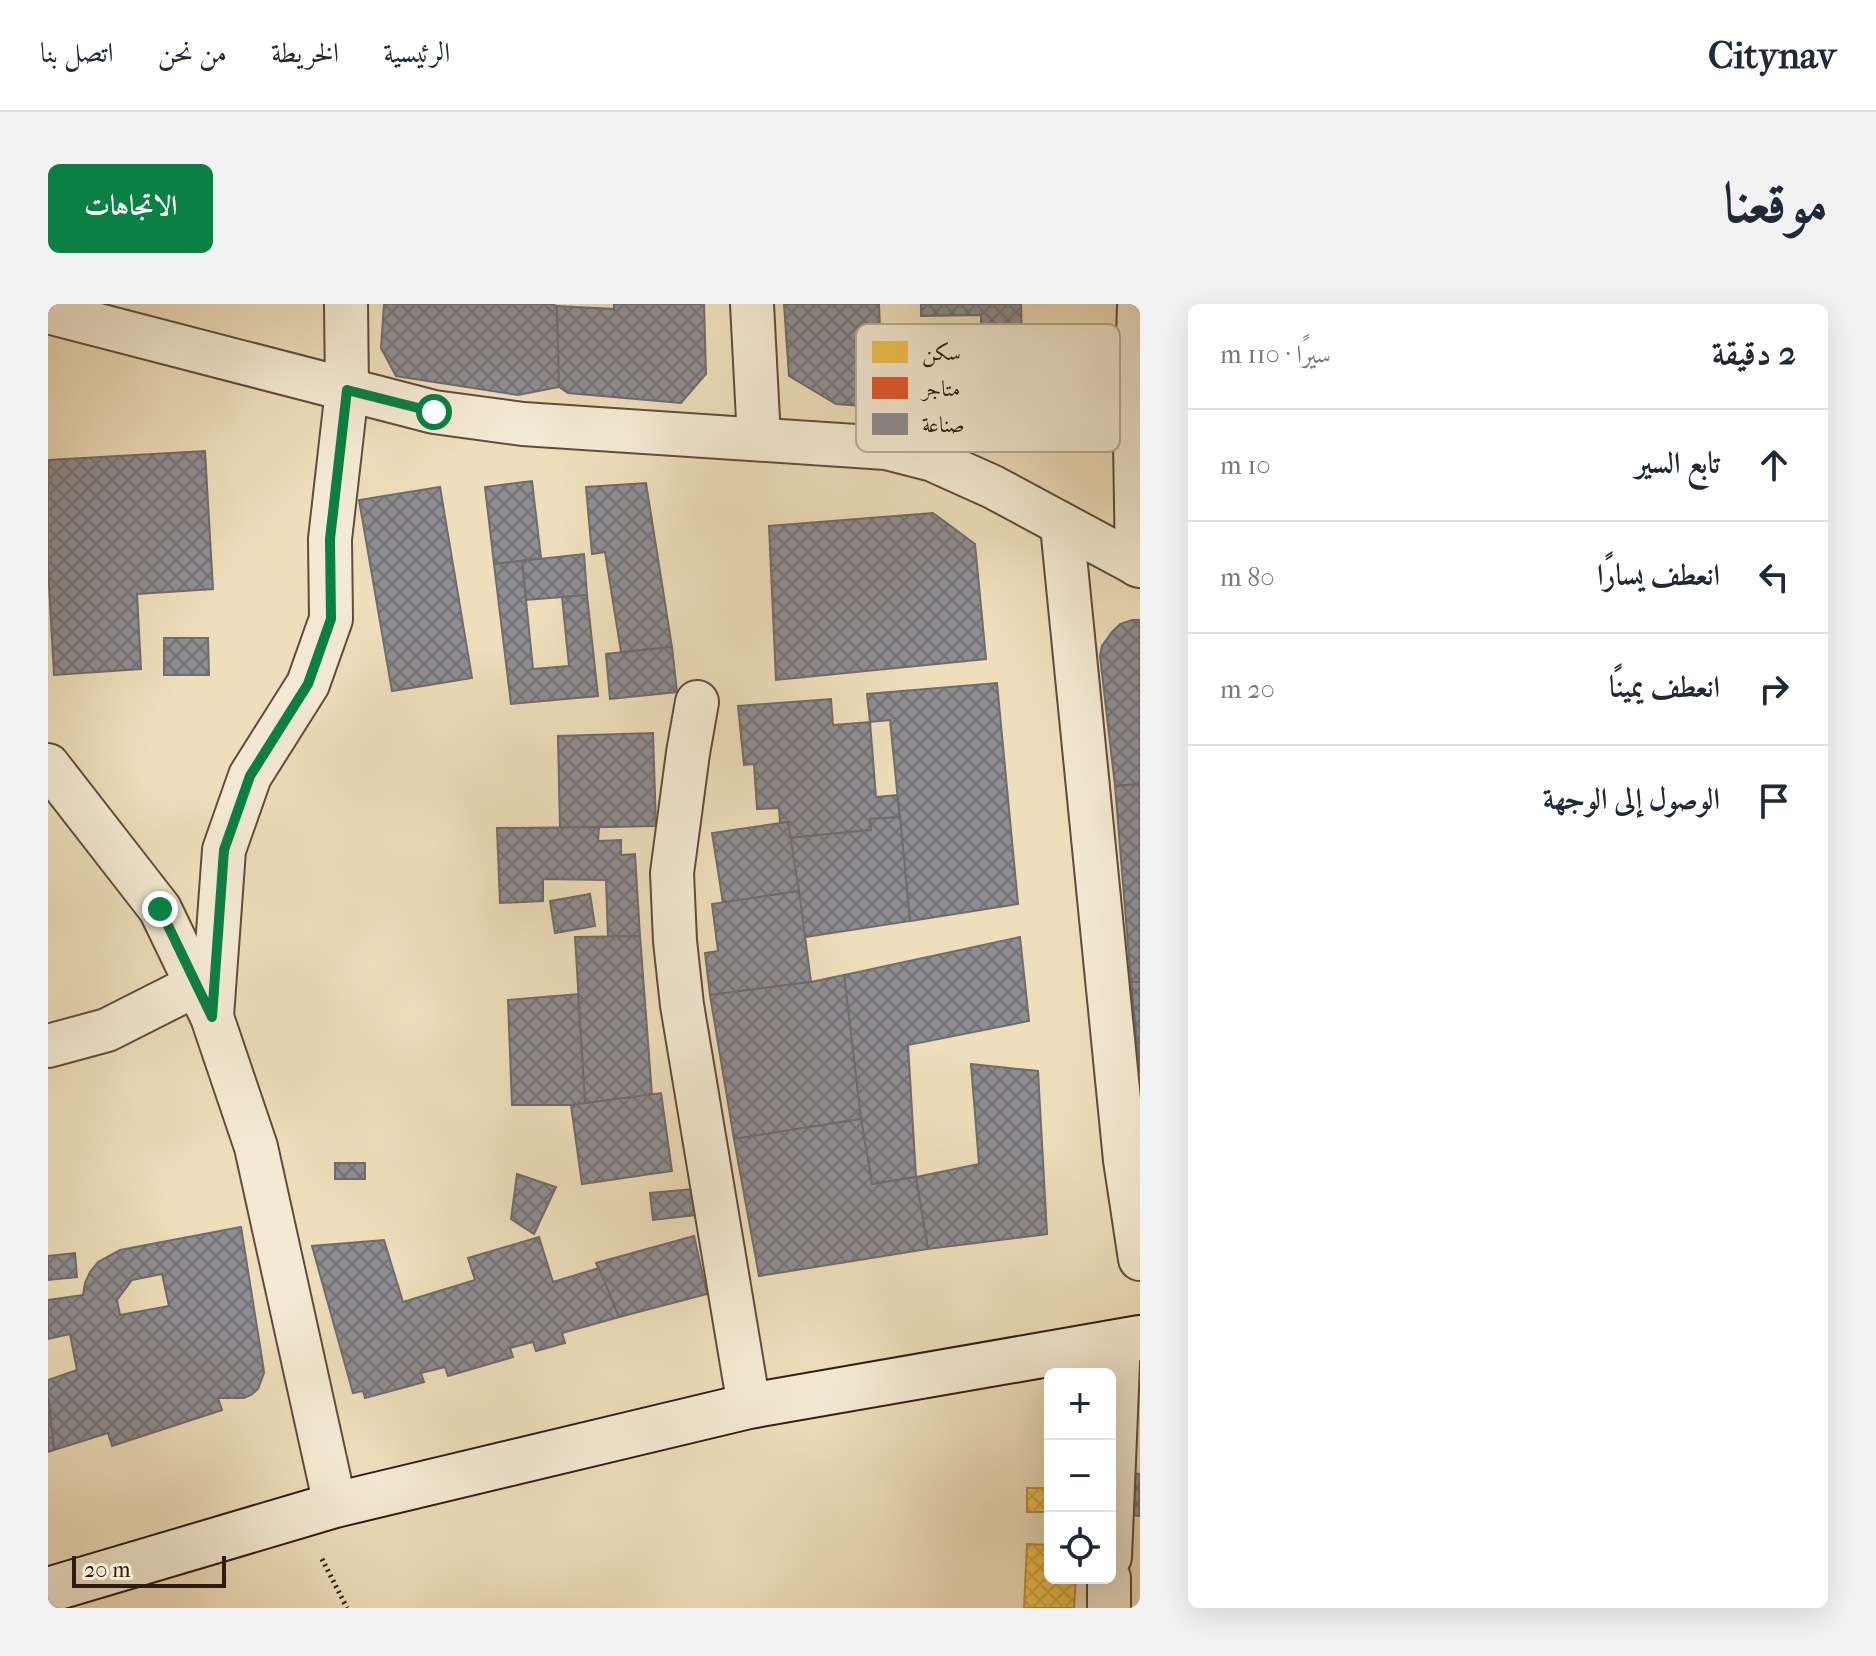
<!DOCTYPE html>
<html lang="ar">
<meta charset="utf-8">
<style>
:root{--surface:#fff;--page:#f2f2f3;--text:#1f2937;--muted:#747a83;--line:#e0e1e3;--accent:#0b8043}
body{margin:0;font-family:"IM FELL French Canon",Amiri,serif;background:var(--page);color:var(--text);direction:rtl}
.controls{position:absolute;right:24px;bottom:24px;display:grid;overflow:hidden;border-radius:12px;box-shadow:0 8px 32px #0002}
.controls button{width:72px;height:72px;display:grid;place-items:center;padding:0;border:0;border-bottom:2px solid var(--line);background:var(--surface);color:var(--text);font:40px sans-serif}
.scale{position:absolute;left:24px;bottom:20px;width:154px;box-sizing:border-box;padding-left:8px;border:4px solid #301b13;border-top:0;font-size:22px;line-height:28px;white-space:nowrap;color:#301b13;-webkit-text-stroke:6px #f4ead3;paint-order:stroke}
.stop{position:absolute;width:24px;height:24px;margin:-18px;border:6px solid #0b8043;border-radius:50%;background:#fff}
.stop.end{background:#0b8043;border-color:#fff;box-shadow:0 2px 8px #0008}
.list{margin:0;padding:0;list-style:none}
h2{display:flex;justify-content:space-between;align-items:center;height:104px;margin:0;padding:0 32px;font-size:34px}
h2 small{font-size:26px;font-weight:400;color:var(--muted)}
.list li{display:grid;grid-template-columns:52px 1fr auto;gap:24px;align-items:center;box-sizing:border-box;height:112px;padding:0 32px;border-top:2px solid var(--line)}
.list b{display:block;font-size:30px;white-space:nowrap}
.list em{font-size:26px;font-style:normal;color:var(--muted)}
.icon{flex:none;width:44px;height:44px;fill:none;stroke:currentColor;stroke-width:2;stroke-linecap:round;stroke-linejoin:round}
.map{position:relative;flex:none;width:1092px;height:1304px;overflow:hidden;direction:ltr;border-radius:12px}
header{display:flex;align-items:center;gap:48px;box-sizing:border-box;height:112px;padding:0 40px;background:var(--surface);border-bottom:2px solid var(--line)}
header strong{font-size:38px}
nav{display:flex;gap:44px;margin-inline-start:auto;font-size:28px}
.intro{display:flex;align-items:center;justify-content:space-between;box-sizing:border-box;height:192px;padding:0 48px}
h1{margin:0;font-size:56px}
.button{padding:20px 36px;border-radius:12px;background:var(--accent);color:#fff;font-size:28px;font-weight:700}
main{display:flex;gap:48px;padding:0 48px}
aside{flex:1;background:var(--surface);border-radius:12px;box-shadow:0 8px 32px #0002}
.map>svg:first-child{display:block}
.homes{fill:url(#homes-cross-hatch);stroke:#b88f3c;stroke-width:2}
.industry{fill:url(#industry-cross-hatch);stroke:#716b6c;stroke-width:2;fill-rule:evenodd}
.lines{fill:none;stroke-linecap:round;stroke-linejoin:round}
.street-casing{stroke:#604c3d;stroke-width:46}
.secondary-casing{stroke:#301b13;stroke-width:48}
.path{stroke:#301b13;stroke-width:5;stroke-dasharray:2 4;stroke-linecap:butt}
.street{stroke:#f4ead3;stroke-width:42}
.secondary{stroke:#f4ead3;stroke-width:44}
.route{stroke:#0b8043;stroke-width:10}
.key{fill:#f4ead3;stroke:#b9ac99;stroke-width:2}
.key-label{font-size:22px;fill:#301b13}
</style>
<header>
<strong>Citynav</strong>
<nav><a>الرئيسية</a><a>الخريطة</a><a>من نحن</a><a>اتصل بنا</a></nav>
</header>
<div class="intro"><h1>موقعنا</h1><a class="button">الاتجاهات</a></div>
<main>
<aside>
<h2>2 دقيقة<small>سيرًا · 110 m</small></h2>
<ul class="list">
<li><svg class="icon" aria-label="ahead" viewBox="0 0 24 24"><path d="M12 20V5M6 11l6-6 6 6"/></svg><div><b>تابع السير</b></div><em>10 m</em></li>
<li><svg class="icon" aria-label="left" viewBox="0 0 24 24"><path d="M17 20v-9H6M10 6l-5 5 5 5"/></svg><div><b>انعطف يسارًا</b></div><em>80 m</em></li>
<li><svg class="icon" aria-label="right" viewBox="0 0 24 24"><path d="M7 20v-9h11M14 6l5 5-5 5"/></svg><div><b>انعطف يمينًا</b></div><em>20 m</em></li>
<li><svg class="icon" aria-label="arrive" viewBox="0 0 24 24"><path d="M6 21V4h12l-3 4 3 4H6"/></svg><div><b>الوصول إلى الوجهة</b></div></li>
</ul>
</aside>
<div class="map">
<svg width="1092" height="1304" viewBox="0 0 1092 1304">
<defs>
<pattern id="homes-cross-hatch" width="8" height="8" patternUnits="userSpaceOnUse" patternTransform="scale(2)"><rect width="8" height="8" fill="#f2c14e"/><path d="M0 0l8 8M0 8l8-8" fill="none" stroke="#d0a543"/></pattern>
<pattern id="industry-cross-hatch" width="8" height="8" patternUnits="userSpaceOnUse" patternTransform="scale(2)"><rect width="8" height="8" fill="#8d8d92"/><path d="M0 0l8 8M0 8l8-8" fill="none" stroke="#747276"/></pattern>
</defs>
<rect width="100%" height="100%" fill="#eedebb"/>
<filter id="stains"><feTurbulence type="fractalNoise" baseFrequency=".0025" numOctaves="4"/><feColorMatrix values="0 0 0 0 .2 0 0 0 0 .09 0 0 0 0 .02 0 0 0 .5 -.17"/></filter>
<radialGradient id="worn" r=".72"><stop offset=".6" stop-color="#630" stop-opacity="0"/><stop offset="1" stop-color="#630" stop-opacity=".3"/></radialGradient>
<g class="homes">
<rect x="979" y="1184" width="23" height="24"/>
<path d="M979 1240 1002 1241V1274H1028L1026 1304H976Z"/>
</g>
<g class="industry">
<path d="M336 0H502L509 2 511 83 470 91 348 72 333 44Z"/>
<path d="M566 0H656L658 70 633 99 520 89 511 83 509 2 566 5Z"/>
<path d="M736 0H831L832 23 873 27 854 105 788 100 741 72Z"/>
<path d="M873 0H973L975 69 933 70V11L873 12Z"/>
<path d="M157 147 165 285 89 290 93 365 6 371 0 263V156Z"/>
<path d="M484 177 493 254 446 260 437 183Z"/>
<path d="M598 179 624 343 573 348 557 248 544 250 538 183Z"/>
<path d="M392 183 424 374 344 387 311 196Z"/>
<path d="M885 209 927 240 938 355 728 376 721 222Z"/>
<path d="M536 250 539 291 478 296 474 257Z"/>
<path d="M474 257 485 365 521 362 514 293 539 291 550 392 463 400 446 260Z"/>
<path d="M1084 316H1092V480L1067 482 1052 352 1054 342 1064 328 1072 320Z"/>
<path d="M116 334H160L161 371H116Z"/>
<path d="M624 343 629 388 562 395 558 350Z"/>
<path d="M949 379 970 600 862 617 842 416 822 418 819 390Z"/>
<path d="M783 395 785 421 822 418 828 493 849 491 852 513 822 515 823 526 741 534 740 518 732 519 731 504 709 505 706 460 696 461 690 402Z"/>
<path d="M605 429 608 522 512 524 510 432Z"/>
<path d="M1092 480V678H1083L1067 482Z"/>
<path d="M852 513 862 617 757 633 741 534 823 526 822 515Z"/>
<path d="M740 518 751 587 675 599 664 529Z"/>
<path d="M551 523 550 537 573 536V551L587 550 592 632 560 633 558 576 495 575V597L452 599 449 524Z"/>
<path d="M751 587 763 678 662 691 657 649 670 647 664 600Z"/>
<path d="M542 590 547 622 507 629 502 597Z"/>
<path d="M592 632 604 791 537 799 527 633Z"/>
<path d="M972 633 981 717 860 741 868 873 824 880 813 815 796 671Z"/>
<path d="M796 671 813 815 686 835 662 691 763 678Z"/>
<path d="M1083 678H1092V769Z"/>
<path d="M530 690 537 799 523 801H464L460 696Z"/>
<path d="M923 760 990 767 999 930 880 945 868 873 931 860Z"/>
<path d="M613 789 624 867 534 880 523 801Z"/>
<path d="M813 815 824 880 868 873 880 945 711 972 686 835Z"/>
<rect x="287" y="859" width="30" height="16"/>
<path d="M469 870 508 883 486 930 463 915Z"/>
<path d="M645 885 647 911 605 916 602 889Z"/>
<path d="M193 923 215 1061 216 1069 210 1085 203 1091 196 1094H170L174 1106 64 1142 60 1129 6 1146 0 1092V1076L29 1066 22 1030 0 1035V996L35 991 37 979 42 968 50 958 72 946ZM114 970 121 1002 72 1011 69 996 84 976Z"/>
<path d="M646 932 659 990 571 1013 548 959Z"/>
<path d="M491 933 505 978 551 964 571 1013 514 1029 517 1039 488 1047 485 1038 462 1044 465 1053 400 1072 397 1063 373 1069 376 1078 317 1094 315 1087 305 1089 264 942 336 936 355 998 427 976 420 954Z"/>
<path d="M27 949 29 973 0 976V952Z"/>
<path d="M0 1092 6 1146 0 1148Z"/>
<path d="M1083 1169 1092 1170V1212L1081 1211Z"/>
</g>
<g class="lines">
<g class="street-casing">
<g id="street">
<path d="M704 0 711 135"/>
<path d="M0 8 386 108 475 120 838 144 885 156 945 183 1092 262"/>
<path d="M1014 222 1077 856 1092 955"/>
<path d="M1089 261 1087 139 1091 0"/>
<path d="M649 398 640 449 624 569 627 637 634 701 701 1102"/>
<path d="M0 461 112 605 164 713 208 843 287 1201"/>
<path d="M164 712 176 546 202 472 260 380 283 315 282 235 299 86 298 0"/>
<path d="M0 742 59 726 148 681"/>
<path d="M1062 1253 1071 1037"/>
<path d="M1061 1274V1304"/>
</g>
</g>
<g class="secondary-casing">
<path id="secondary" d="M0 1286 287 1201 701 1102 1092 1034"/>
</g>
<path class="path" d="M274 1255 299 1304"/>
<use href="#street" class="street"/>
<use href="#secondary" class="secondary"/>
</g>
<g class="lines">
<path class="route" d="M112 605 164 713 176 546 202 472 260 380 283 315 282 235 299 86 386 108"/>
</g>
<rect x="808" y="20" width="264" height="128" rx="12" class="key"/>
<rect x="824" y="37" width="36" height="22" fill="#f2c14e"/>
<rect x="824" y="73" width="36" height="22" fill="#e4572e"/>
<rect x="824" y="109" width="36" height="22" fill="#8d8d92"/>
<g class="key-label">
<text x="874" y="56">سكن</text>
<text x="874" y="92">متاجر</text>
<text x="874" y="128">صناعة</text>
</g>
<rect width="100%" height="100%" filter="url(#stains)"/>
<rect width="100%" height="100%" fill="url(#worn)"/>
</svg>
<div class="controls">
<button>+</button>
<button>−</button>
<button><svg class="icon" aria-label="locate" viewBox="0 0 24 24"><circle cx="12" cy="12" r="6"/><path d="M12 2v4M12 18v4M2 12h4M18 12h4"/></svg></button>
</div>
<div class="scale">20 m</div>
<div class="stop" style="left:386px;top:108px"></div>
<div class="stop end" style="left:112px;top:605px"></div>
</div>
</main>
